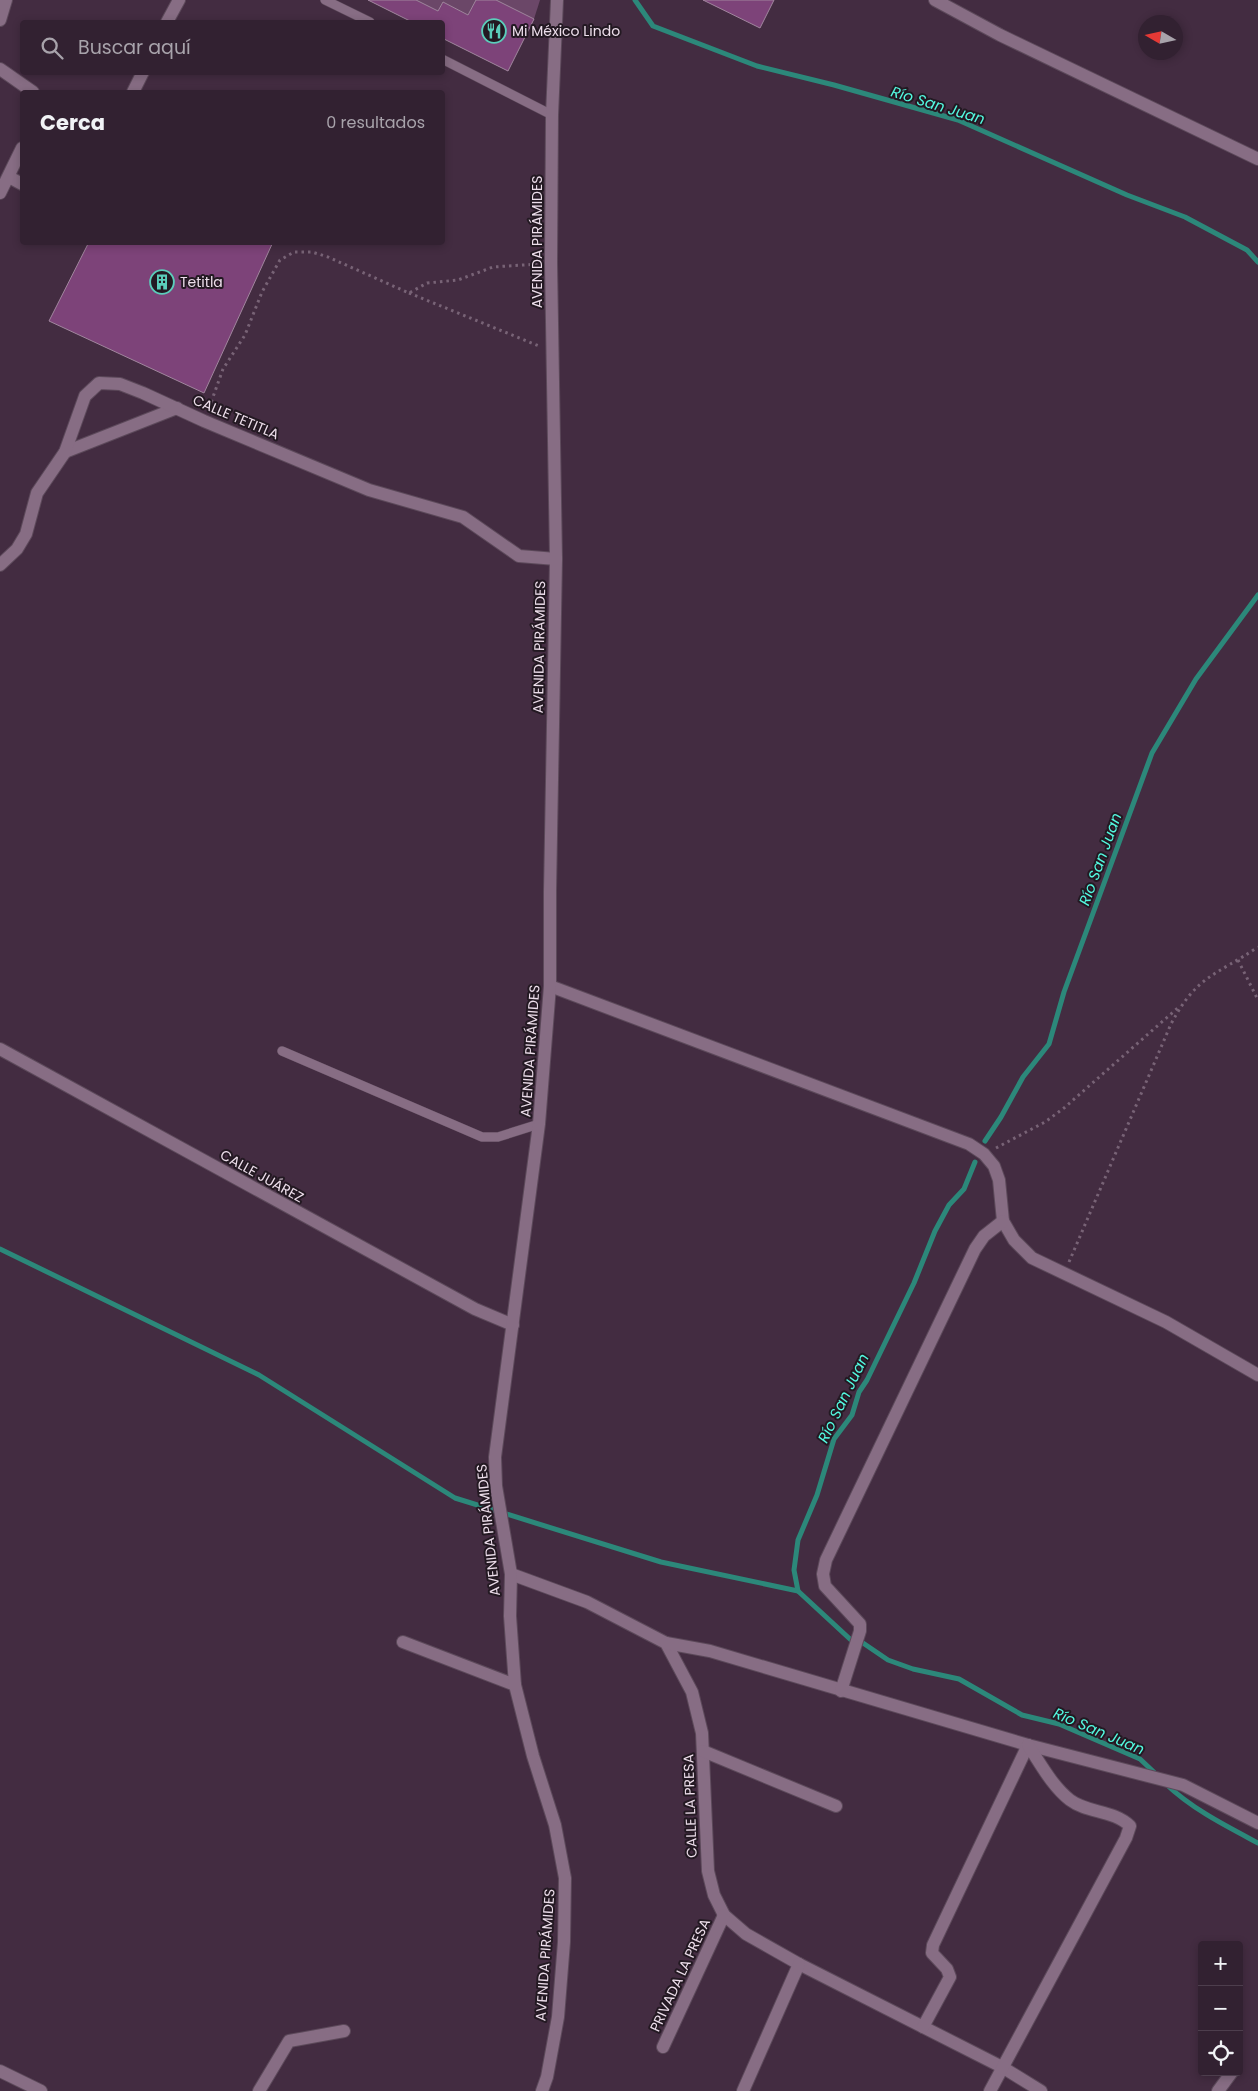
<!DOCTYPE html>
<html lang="es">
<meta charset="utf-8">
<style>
:root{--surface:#322131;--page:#3d2e3d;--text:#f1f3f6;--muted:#a8a3ab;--line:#4d3e4d}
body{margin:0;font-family:Poppins,sans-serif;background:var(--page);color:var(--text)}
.controls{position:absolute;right:15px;bottom:15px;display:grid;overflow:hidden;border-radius:5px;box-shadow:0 2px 8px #0003}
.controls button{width:45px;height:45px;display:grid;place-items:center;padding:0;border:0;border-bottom:1px solid var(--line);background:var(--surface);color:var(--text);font:25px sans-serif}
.compass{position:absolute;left:1138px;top:15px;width:45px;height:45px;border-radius:50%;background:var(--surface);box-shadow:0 2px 8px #0003;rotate:279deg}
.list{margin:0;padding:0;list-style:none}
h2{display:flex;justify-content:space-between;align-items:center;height:65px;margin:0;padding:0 20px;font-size:21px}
h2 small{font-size:16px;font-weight:400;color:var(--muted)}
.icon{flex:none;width:28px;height:28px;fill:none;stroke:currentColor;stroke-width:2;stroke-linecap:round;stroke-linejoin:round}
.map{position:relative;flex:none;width:1258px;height:2091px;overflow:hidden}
.search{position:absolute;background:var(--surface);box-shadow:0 2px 8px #0003;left:20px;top:20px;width:425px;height:55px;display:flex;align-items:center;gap:12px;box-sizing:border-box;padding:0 18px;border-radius:5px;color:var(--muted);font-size:19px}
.panel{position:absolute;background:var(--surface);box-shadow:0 2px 8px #0003;left:20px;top:90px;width:425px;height:155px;border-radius:5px}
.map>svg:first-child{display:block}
.green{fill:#6b4768}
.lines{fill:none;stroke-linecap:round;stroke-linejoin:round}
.stream{stroke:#2c887a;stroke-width:5}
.building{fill:#7d4379;stroke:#a1869e}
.service-casing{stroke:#5c495a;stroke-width:10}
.minor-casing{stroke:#5c495a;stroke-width:14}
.secondary-casing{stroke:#5c495a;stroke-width:14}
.path{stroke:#786376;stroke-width:3;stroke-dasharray:2.5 4;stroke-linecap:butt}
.service{stroke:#876d84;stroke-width:9}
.minor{stroke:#876d84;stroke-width:12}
.secondary{stroke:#876d84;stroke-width:12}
.labels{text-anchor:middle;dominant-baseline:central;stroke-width:4;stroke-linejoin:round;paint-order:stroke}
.poi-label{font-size:14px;fill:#eddeeb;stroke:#231922;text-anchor:start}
.street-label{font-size:14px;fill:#eddeeb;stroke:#231922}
.water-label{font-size:15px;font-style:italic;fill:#53f9e0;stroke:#231922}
</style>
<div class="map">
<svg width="1258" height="2091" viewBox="0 0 1258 2091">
<rect width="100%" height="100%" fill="#432c41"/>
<g class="green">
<path d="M416 0H476L468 15 443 2 438 11Z"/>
<path d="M496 0H540L534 19Z"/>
</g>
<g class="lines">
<g class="stream">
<path d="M635 0 653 26 757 66 834 85 958 120 1127 195 1185 217 1247 250 1258 262"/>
<path d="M985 1141 1001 1117 1023 1077 1049 1044 1064 992 1152 753 1196 679 1258 595"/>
<path d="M0 1249 259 1375 455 1498 661 1562 798 1591"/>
<path d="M851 1640 798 1591 794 1570 798 1540 817 1495 834 1439 852 1415 859 1392 867 1380 914 1283 935 1231 949 1205 964 1189 975 1162"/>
<path d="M863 1643 888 1660 913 1669 959 1679 1022 1715 1059 1724 1140 1759 1157 1775"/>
<path d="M1166 1784C1192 1809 1226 1826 1258 1843"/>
</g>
</g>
<g class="building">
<path d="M368 0H416L438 11 443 2 468 15 476 0H496L534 19 508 71 442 38V22H412Z"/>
<path d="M703 0H774L760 28Z"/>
<path d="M89 242H273L204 393 49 321Z"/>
</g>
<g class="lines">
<g class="service-casing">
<g id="service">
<path d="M325 0 370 22"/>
<path d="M442 59 552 115"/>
<path d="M282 1051 482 1137H498L539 1124"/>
</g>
</g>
<g class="minor-casing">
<g id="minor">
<path d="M0 20 6 0"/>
<path d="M167 22 179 0"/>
<path d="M0 69 33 92"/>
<path d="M133 92 143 72"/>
<path d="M9 177 22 184"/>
<path d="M0 193 22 148"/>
<path d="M65 452 177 408"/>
<path d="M0 565 17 549 26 534 37 493 65 452 85 396 99 383 120 384 143 393 204 421 369 490 463 517 519 556 556 559"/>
<path d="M550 986 969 1144 984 1154 994 1166 999 1180 1003 1221 1014 1240 1032 1258 1166 1322 1258 1375"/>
<path d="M0 1049 475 1309 513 1325"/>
<path d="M511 1574 587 1602 666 1643 692 1692 702 1733 708 1871 714 1895 724 1915 746 1934 799 1964 1002 2067 1041 2091"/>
<path d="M403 1642 515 1685"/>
<path d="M666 1643 710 1651 1028 1745 1183 1785 1258 1823"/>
<path d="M841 1691 860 1631V1624L825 1586 823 1574 826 1560 975 1249 984 1236 1003 1221"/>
<path d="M703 1751 836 1806"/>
<path d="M923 2027 950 1977 947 1969 932 1953 933 1945 1028 1745"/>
<path d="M663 2047 724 1915"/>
<path d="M0 2071 41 2091"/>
<path d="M259 2091 289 2041 344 2031"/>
<path d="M542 2091 547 2077 558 2017 564 1942 565 1878 555 1825 533 1756 515 1685 510 1616 511 1574 496 1486 495 1457 539 1124 550 986V891L556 559 551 263 552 115 557 0"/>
<path d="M743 2091 799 1964"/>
<path d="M990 2091 1126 1838 1130 1826C1114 1810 1087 1813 1070 1800 1052 1786 1040 1763 1028 1745"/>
<path d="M1218 2091 1232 2072"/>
</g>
</g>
<g class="secondary-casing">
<path id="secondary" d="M935 0 1000 35 1258 159"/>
</g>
<g class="path">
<path d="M409 293 539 346"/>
<path d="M209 408 223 369 245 335 262 292 280 260 294 252H312L328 257 409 293 427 283 458 280 493 267 538 264"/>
<path d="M1238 960 1258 1000"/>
<path d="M996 1148 1045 1122 1064 1108 1180 1006"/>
<path d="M1069 1262 1171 1024C1197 975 1215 976 1258 947"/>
</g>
<use href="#service" class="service"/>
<use href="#minor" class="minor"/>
<use href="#secondary" class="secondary"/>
</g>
<defs>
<g id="restaurant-ring" transform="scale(1.25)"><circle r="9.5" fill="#231922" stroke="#5bcebb" stroke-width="1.5"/><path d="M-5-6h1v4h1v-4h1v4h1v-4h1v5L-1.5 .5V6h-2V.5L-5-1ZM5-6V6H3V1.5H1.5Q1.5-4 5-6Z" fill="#5bcebb"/></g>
<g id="building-ring" transform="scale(1.25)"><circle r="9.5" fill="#231922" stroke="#5bcebb" stroke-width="1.5"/><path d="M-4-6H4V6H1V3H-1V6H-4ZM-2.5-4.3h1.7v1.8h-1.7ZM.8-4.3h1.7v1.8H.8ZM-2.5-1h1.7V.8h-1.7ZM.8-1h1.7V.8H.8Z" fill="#5bcebb"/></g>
</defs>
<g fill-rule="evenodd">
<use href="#restaurant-ring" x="494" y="31"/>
<use href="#building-ring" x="162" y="282"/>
</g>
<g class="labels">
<g class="poi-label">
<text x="512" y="31">Mi México Lindo</text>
<text x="180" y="282">Tetitla</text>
</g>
<g class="street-label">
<text transform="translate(537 242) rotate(-90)">AVENIDA PIRÁMIDES</text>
<text transform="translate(236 417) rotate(23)">CALLE TETITLA</text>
<text transform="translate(539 647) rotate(-89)">AVENIDA PIRÁMIDES</text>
<text transform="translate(530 1051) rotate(-86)">AVENIDA PIRÁMIDES</text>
<text transform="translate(262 1176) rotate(29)">CALLE JUÁREZ</text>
<text transform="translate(488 1530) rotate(-96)">AVENIDA PIRÁMIDES</text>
<text transform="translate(690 1806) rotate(-92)">CALLE LA PRESA</text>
<text transform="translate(545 1955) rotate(-86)">AVENIDA PIRÁMIDES</text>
<text transform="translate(680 1975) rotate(-65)">PRIVADA LA PRESA</text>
</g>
<g class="water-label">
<text transform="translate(938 105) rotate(17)">Río San Juan</text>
<text transform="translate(1100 859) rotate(-70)">Río San Juan</text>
<text transform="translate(843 1398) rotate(-64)">Río San Juan</text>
<text transform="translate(1099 1731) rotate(23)">Río San Juan</text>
</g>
</g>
</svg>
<div class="controls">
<button>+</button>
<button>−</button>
<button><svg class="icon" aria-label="locate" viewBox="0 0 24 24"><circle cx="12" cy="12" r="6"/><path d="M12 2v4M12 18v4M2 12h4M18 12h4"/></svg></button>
</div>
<svg class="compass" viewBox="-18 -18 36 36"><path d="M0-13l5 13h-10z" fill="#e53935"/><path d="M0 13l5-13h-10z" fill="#a8a3ab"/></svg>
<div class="search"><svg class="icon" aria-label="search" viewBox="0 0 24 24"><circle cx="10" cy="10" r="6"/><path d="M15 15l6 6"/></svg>Buscar aquí</div>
<section class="panel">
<h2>Cerca<small>0 resultados</small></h2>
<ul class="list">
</ul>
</section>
</div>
